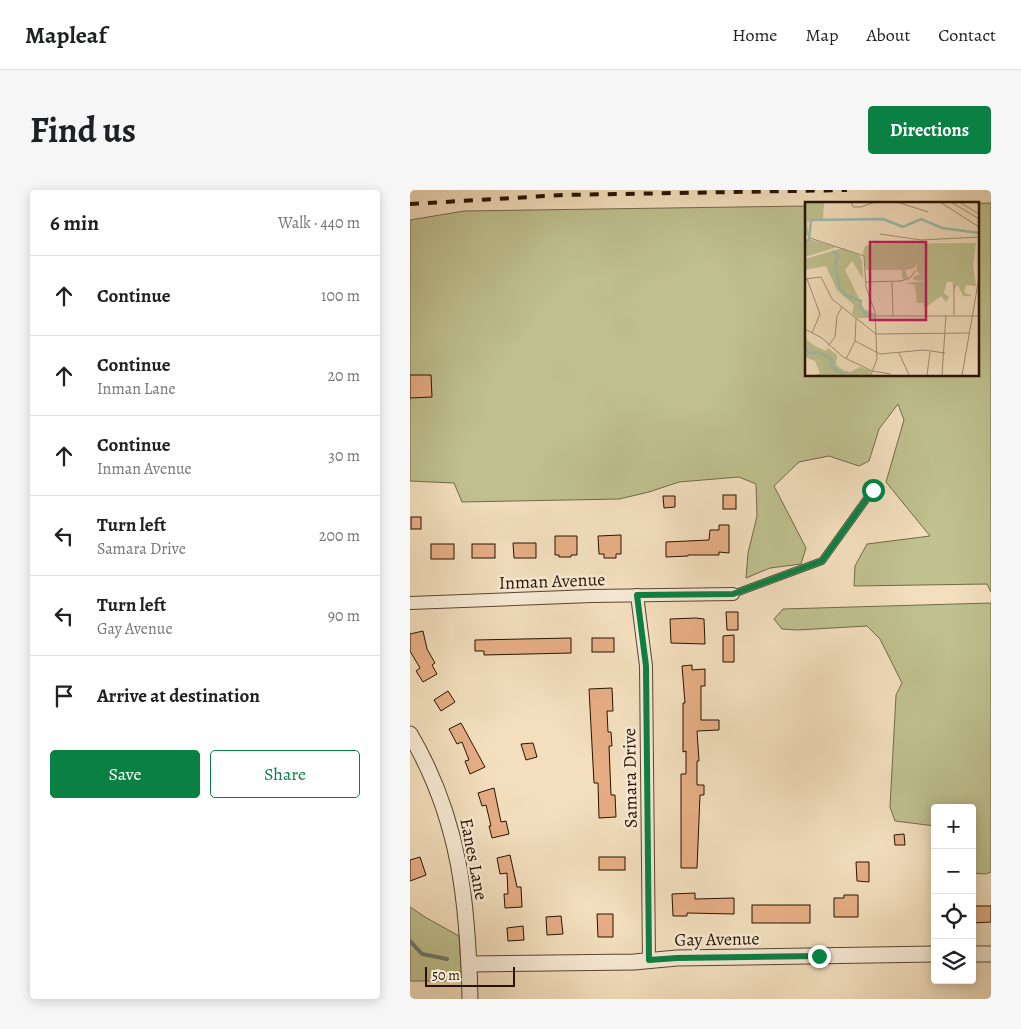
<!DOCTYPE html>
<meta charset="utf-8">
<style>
:root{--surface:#fff;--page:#f6f6f6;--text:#202124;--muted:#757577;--line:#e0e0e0;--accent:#0b8043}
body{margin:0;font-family:Alegreya,serif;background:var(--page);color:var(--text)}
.controls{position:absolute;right:15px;bottom:15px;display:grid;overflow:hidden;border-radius:5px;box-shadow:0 2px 12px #0003}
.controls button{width:45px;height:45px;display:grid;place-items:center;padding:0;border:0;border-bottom:1px solid var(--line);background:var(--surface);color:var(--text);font:25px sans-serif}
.scale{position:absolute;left:15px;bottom:12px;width:90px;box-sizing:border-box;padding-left:5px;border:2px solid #271301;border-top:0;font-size:14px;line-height:18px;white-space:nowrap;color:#271301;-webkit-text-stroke:4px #f7ead5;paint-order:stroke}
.stop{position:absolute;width:15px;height:15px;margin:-11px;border:4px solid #0b8043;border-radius:50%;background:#fff}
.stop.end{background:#0b8043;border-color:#fff;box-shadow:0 1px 5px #0008}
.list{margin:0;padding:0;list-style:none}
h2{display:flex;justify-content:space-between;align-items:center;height:65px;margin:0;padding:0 20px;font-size:21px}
h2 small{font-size:16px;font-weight:400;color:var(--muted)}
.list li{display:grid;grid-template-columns:32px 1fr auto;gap:15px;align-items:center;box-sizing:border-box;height:80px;padding:0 20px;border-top:1px solid var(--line)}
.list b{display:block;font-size:19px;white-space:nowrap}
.list p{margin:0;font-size:16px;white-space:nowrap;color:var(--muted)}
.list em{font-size:16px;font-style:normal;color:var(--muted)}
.actions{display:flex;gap:10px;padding:15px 20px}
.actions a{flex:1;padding:11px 0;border:1px solid var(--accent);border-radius:5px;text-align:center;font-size:18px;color:var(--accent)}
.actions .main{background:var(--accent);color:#fff}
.icon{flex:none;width:28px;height:28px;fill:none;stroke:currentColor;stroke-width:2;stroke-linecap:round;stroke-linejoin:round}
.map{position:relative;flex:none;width:581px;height:809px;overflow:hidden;border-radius:5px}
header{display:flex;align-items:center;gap:30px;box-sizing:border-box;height:70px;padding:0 25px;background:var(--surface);border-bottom:1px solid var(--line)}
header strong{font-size:24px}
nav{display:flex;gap:28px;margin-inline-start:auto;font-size:18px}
.intro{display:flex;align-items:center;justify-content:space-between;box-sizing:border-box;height:120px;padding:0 30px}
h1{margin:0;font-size:35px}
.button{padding:12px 22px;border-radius:5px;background:var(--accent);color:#fff;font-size:18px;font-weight:700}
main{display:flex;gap:30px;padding:0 30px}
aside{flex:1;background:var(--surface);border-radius:5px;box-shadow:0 2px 12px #0003}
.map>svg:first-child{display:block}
.green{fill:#bfc18f;stroke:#736a48}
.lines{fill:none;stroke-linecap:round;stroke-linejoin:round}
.stream{stroke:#6d7969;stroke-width:4}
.building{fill:#e7ae85;stroke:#271301}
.service-casing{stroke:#5a4630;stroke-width:8}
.minor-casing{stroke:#5a4630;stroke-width:14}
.tertiary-casing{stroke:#5a4630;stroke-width:17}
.service{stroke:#f7ead5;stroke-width:6}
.minor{stroke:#f7ead5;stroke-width:12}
.tertiary{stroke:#f7ead5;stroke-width:15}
.rail{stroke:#271301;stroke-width:4;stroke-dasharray:9 9;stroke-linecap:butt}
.route{stroke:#0b8043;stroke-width:6}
.labels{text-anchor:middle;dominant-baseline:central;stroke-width:5;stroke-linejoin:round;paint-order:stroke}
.street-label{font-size:18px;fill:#271301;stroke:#f7ead5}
.inset-river{fill:none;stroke:#9bbdae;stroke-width:2.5}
.inset-road{fill:none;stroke:#a18d72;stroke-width:1}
.view{fill:#c2185b;fill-opacity:0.15;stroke:#c2185b;stroke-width:2.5}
.inset-edge{fill:none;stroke:#271301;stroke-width:2.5}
</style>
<header>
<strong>Mapleaf</strong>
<nav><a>Home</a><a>Map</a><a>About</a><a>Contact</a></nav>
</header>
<div class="intro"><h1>Find us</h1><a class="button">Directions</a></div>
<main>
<aside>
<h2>6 min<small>Walk · 440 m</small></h2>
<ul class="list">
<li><svg class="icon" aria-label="ahead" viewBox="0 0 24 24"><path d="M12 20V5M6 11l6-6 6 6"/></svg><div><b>Continue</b></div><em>100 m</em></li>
<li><svg class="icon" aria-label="ahead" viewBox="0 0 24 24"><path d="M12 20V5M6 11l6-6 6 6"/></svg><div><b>Continue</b><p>Inman Lane</p></div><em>20 m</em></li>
<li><svg class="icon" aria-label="ahead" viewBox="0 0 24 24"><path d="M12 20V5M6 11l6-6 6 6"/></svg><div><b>Continue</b><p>Inman Avenue</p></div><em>30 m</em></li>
<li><svg class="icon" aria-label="left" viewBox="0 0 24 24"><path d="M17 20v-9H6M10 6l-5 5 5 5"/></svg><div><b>Turn left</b><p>Samara Drive</p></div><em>200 m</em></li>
<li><svg class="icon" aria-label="left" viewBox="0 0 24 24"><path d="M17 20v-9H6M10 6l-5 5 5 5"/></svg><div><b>Turn left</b><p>Gay Avenue</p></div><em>90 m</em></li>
<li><svg class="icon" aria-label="arrive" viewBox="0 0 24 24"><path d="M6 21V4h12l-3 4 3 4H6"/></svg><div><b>Arrive at destination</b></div></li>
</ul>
<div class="actions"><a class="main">Save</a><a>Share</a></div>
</aside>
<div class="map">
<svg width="581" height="809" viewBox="0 0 581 809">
<rect width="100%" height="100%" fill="#f3dfbe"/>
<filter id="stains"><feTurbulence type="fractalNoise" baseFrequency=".004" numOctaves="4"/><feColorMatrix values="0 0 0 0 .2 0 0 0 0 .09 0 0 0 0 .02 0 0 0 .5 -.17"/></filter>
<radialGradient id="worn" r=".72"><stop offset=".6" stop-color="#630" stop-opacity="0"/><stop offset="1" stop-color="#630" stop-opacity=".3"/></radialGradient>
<g class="green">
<path d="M581 13V402L577 394 444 396 445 376 457 354 520 346 476 292 494 230 488 214 469 239 459 271 449 276 419 266 389 272 364 296 396 358 391 374 360 378 336 388 338 363 347 326 346 294 329 287 269 292 239 302 209 309 52 312 44 293 0 291V30L54 21 396 16V185H567V14H555Z"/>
<path d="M581 413V682L575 684 562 683V618H525V636L485 631 480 617 486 505 492 493 470 449 457 436 387 440 372 439 364 429 373 419Z"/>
<path d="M0 717 15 727 49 746 52 791H0Z"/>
</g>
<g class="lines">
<path class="stream" d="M0 751 12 764 37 769"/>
</g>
<g class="building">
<path d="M0 185H21L22 207 0 208Z"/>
<rect x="313" y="305" width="13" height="14"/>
<path d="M253 306H265V317L254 318Z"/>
<rect x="1" y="327" width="10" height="12"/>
<path d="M309 335H319V363L309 362V365H278V366L256 367V352L299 350 300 340H309Z"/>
<path d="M211 345V364H206V368H194V364H189L188 346Z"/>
<path d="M145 346H167V365H161V367H149V365H145Z"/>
<path d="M103 353H126V368H104Z"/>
<rect x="21" y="354" width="23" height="15"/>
<rect x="62" y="354" width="23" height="14"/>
<path d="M316 422H328V440H317Z"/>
<path d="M286 428 294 429 295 454 261 453 260 429Z"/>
<path d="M13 441 17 459 25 473 22 475 27 484 13 492 6 481 10 478 0 461V444Z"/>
<path d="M324 445V472H313V446Z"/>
<path d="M161 448V463L74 465V461H65V450Z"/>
<rect x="182" y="448" width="22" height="14"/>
<path d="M282 475V480L295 479V496H291V530H309V540L287 541 289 571H287V595H294V605H290L287 678H271V584H276V561L273 562V513H275L272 476Z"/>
<path d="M202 498 203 521H197L198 542H201L202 556H199L201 605H205L206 627 189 628 188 593H184L179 499Z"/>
<path d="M38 501 45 512 31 521 24 510Z"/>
<path d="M51 533 75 577 60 584 55 571 59 570 52 552 47 554 39 539Z"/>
<path d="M123 553 127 567 116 570 111 554Z"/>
<path d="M84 598 91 632 96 631 99 644 82 648 79 636H81L76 615 72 616 68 603Z"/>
<path d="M494 644 495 655H485L484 645Z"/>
<path d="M100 665 107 697H111L112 717 95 718 94 704H98L97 683 90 684 87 668Z"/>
<path d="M10 667 16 685 0 691V670Z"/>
<rect x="189" y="667" width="26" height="13"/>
<path d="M446 672H459V692L447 691Z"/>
<path d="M285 703V709L324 708V724L277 723V726H263L262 704Z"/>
<path d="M434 705H448V727H424V708H434Z"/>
<rect x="342" y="715" width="58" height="18"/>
<path d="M562 716H581V732L562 733Z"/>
<path d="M187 724H203V747H188Z"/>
<path d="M151 726 153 744 137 745 136 727Z"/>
<path d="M113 736 114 750 98 751 97 738Z"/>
</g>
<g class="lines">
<g class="service-casing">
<path id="service" d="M323 404 412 371 463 300"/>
</g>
<g class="minor-casing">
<g id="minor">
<path d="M227 405 236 476 239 771"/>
<path d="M0 413 182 406 323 404"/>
</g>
</g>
<g class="tertiary-casing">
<g id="tertiary">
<path d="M0 544C50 629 58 713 60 809"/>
<path d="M562 764H581"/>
<path d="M59 774 224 772 267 768 525 764"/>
</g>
</g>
<use href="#service" class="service"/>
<use href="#minor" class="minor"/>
<use href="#tertiary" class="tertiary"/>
<path class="rail" d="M0 14 153 5 437 0"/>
</g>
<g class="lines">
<path class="route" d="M409 766 267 768 239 770 236 476 227 405 323 404 412 371 463 300"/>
</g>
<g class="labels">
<g class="street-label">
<text transform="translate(142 391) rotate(-2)">Inman Avenue</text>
<text transform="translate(220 588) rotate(-91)">Samara Drive</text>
<text transform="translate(64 669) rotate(79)">Eanes Lane</text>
<text transform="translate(307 749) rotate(-1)">Gay Avenue</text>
</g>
</g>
<g transform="translate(395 12)">
<rect width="174" height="174" fill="#f3dfbe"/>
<path d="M0 0H19L18 18 2 20 4 34 0 33ZM0 36 32 45 0 55ZM171 41 168 63 171 84 161 83 159 90 167 94H158L153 83 149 87 147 80H142L139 91 144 95 141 100 136 94 120 106 118 101H112L110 83 100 81 121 79 108 78 109 74 115 73 111 68 112 61 109 66 100 68 103 76 97 77V68H61L58 51 60 44 70 42ZM38 46 54 53 57 58 58 77 47 59 40 68 59 107 70 112V116H53L47 112 49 103 32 88 21 64 0 68V57ZM0 137 12 145 21 149 23 146 32 153 31 163 38 168 45 170 55 165 66 169 65 173H11L15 171 10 159 0 155Z" fill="#bfc18f"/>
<path class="inset-river" d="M0 42 4 37 6 18 78 17 98 25 116 17 137 26 174 31M27 49 33 53 30 63 35 86 40 93 56 99 55 104 61 113 69 114M0 145 3 151 14 150 27 158 26 165 40 173"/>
<path class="inset-road" d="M46 0 48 5H56L70 0M92 0 123 10M135 0 174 25M146 0 174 17M154 0 174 12M75 32 116 38 174 35M5 36 59 54 61 85 70 110 72 157 66 173M0 77 16 75 27 97 71 132 164 131M2 77 15 112 7 131M87 79 88 114M61 80 96 79 105 76 110 69M149 113V83M71 114H174M0 127 17 136 38 155 67 169 86 172M50 139 75 152 119 148 140 151M23 144 30 135 32 114 37 105M94 151 104 173M41 157 50 139 51 117M122 173 125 150M137 173 141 113M157 173 174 76"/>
<path class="view" d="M65 40H121V118H65Z"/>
<rect width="174" height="174" class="inset-edge"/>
</g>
<rect width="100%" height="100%" filter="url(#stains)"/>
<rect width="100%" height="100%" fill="url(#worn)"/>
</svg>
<div class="controls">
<button>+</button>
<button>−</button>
<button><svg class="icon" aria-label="locate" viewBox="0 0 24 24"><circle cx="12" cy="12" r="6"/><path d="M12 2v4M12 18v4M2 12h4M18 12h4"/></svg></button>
<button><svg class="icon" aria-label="layers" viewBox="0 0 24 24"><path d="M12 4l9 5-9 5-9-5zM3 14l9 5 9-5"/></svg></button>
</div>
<div class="scale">50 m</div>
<div class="stop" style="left:463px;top:300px"></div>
<div class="stop end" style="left:409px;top:766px"></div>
</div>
</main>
